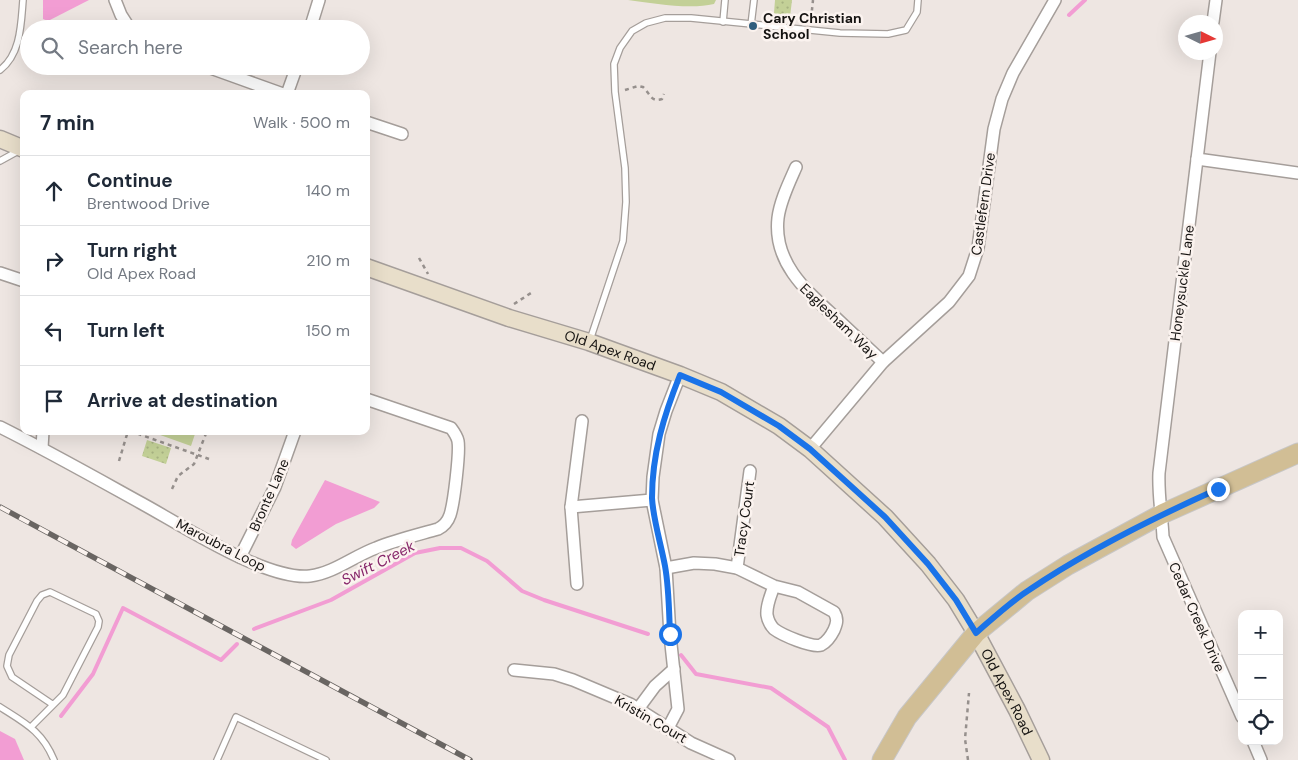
<!DOCTYPE html>
<meta charset="utf-8">
<style>
:root{--surface:#fff;--page:#f6f6f7;--text:#1f2937;--muted:#747a83;--line:#e0e1e3}
body{margin:0;font-family:"DM Sans",sans-serif;background:var(--page);color:var(--text)}
.controls{position:absolute;right:15px;bottom:15px;display:grid;overflow:hidden;border-radius:10px;box-shadow:0 5px 20px #0002}
.controls button{width:45px;height:45px;display:grid;place-items:center;padding:0;border:0;border-bottom:1px solid var(--line);background:var(--surface);color:var(--text);font:25px sans-serif}
.compass{position:absolute;left:1178px;top:15px;width:45px;height:45px;border-radius:50%;background:var(--surface);box-shadow:0 5px 20px #0002;rotate:95deg}
.stop{position:absolute;width:15px;height:15px;margin:-11px;border:4px solid #1a73e8;border-radius:50%;background:#fff}
.stop.end{background:#1a73e8;border-color:#fff;box-shadow:0 1px 5px #0008}
.list{margin:0;padding:0;list-style:none}
h2{display:flex;justify-content:space-between;align-items:center;height:65px;margin:0;padding:0 20px;font-size:21px}
h2 small{font-size:16px;font-weight:400;color:var(--muted)}
.list li{display:grid;grid-template-columns:32px 1fr auto;gap:15px;align-items:center;box-sizing:border-box;height:70px;padding:0 20px;border-top:1px solid var(--line)}
.list b{display:block;font-size:19px;white-space:nowrap}
.list p{margin:0;font-size:16px;white-space:nowrap;color:var(--muted)}
.list em{font-size:16px;font-style:normal;color:var(--muted)}
.icon{flex:none;width:28px;height:28px;fill:none;stroke:currentColor;stroke-width:2;stroke-linecap:round;stroke-linejoin:round}
.map{position:relative;flex:none;width:1298px;height:760px;overflow:hidden}
.search{position:absolute;background:var(--surface);box-shadow:0 5px 20px #0002;left:20px;top:20px;width:350px;height:55px;display:flex;align-items:center;gap:12px;box-sizing:border-box;padding:0 18px;border-radius:28px;color:var(--muted);font-size:19px}
.panel{position:absolute;background:var(--surface);box-shadow:0 5px 20px #0002;left:20px;top:90px;width:350px;height:345px;border-radius:10px}
.map>svg:first-child{display:block}
.green{fill:url(#green-dots)}
.pitch{fill:#c3d097}
.water{fill:#f29dd3}
.lines{fill:none;stroke-linecap:round;stroke-linejoin:round}
.stream{stroke:#f29dd3;stroke-width:4}
.lane-casing{stroke:#a59e9a;stroke-width:8}
.street-casing{stroke:#a59e9a;stroke-width:14}
.secondary-casing{stroke:#a59e9a;stroke-width:19}
.primary-casing{stroke:#c7c6c6;stroke-width:21}
.path{stroke:#96908d;stroke-width:2.5;stroke-dasharray:4 4;stroke-linecap:butt}
.lane{stroke:#fff;stroke-width:5.5}
.street{stroke:#fff;stroke-width:11}
.secondary{stroke:#e8deca;stroke-width:16}
.primary{stroke:#d1be95;stroke-width:19}
.rail-casing{stroke:#696562;stroke-width:5.5}
.rail{stroke:#fbf3ef;stroke-width:4;stroke-dasharray:11;stroke-linecap:butt}
.route{stroke:#1a73e8;stroke-width:6}
.poi-dot{fill:#305e7d;stroke:#fbf3ef;stroke-width:2}
.labels{text-anchor:middle;dominant-baseline:central;stroke-width:5;stroke-linejoin:round;paint-order:stroke}
.poi-label{font-size:14px;font-weight:bold;fill:#151311;stroke:#fbf3ef;text-anchor:start}
.street-label{font-size:14px;fill:#151311;stroke:#fbf3ef}
.water-label{font-size:15px;font-style:italic;fill:#86266a;stroke:#fbf3ef}
</style>
<div class="map">
<svg width="1298" height="760" viewBox="0 0 1298 760">
<defs>
<pattern id="green-dots" width="8" height="8" patternUnits="userSpaceOnUse" patternTransform="scale(1.25)"><rect width="8" height="8" fill="#c3d097"/><path d="M2 2h.1M6 6h.1" fill="none" stroke="#a7b281" stroke-width="1.8" stroke-linecap="round"/></pattern>
</defs>
<rect width="100%" height="100%" fill="#eee6e2"/>
<g class="green">
<path d="M775 0H792L790 17 779 15 774 13Z"/>
<path d="M147 440 171 448 166 464 142 456Z"/>
</g>
<g class="pitch">
<path d="M628 0H716L714 4C689 10 653 3 628 0Z"/>
<path d="M149 431H196L191 446Z"/>
</g>
<g class="water">
<path d="M43 0H89L48 21 43 19Z"/>
<path d="M325 480 380 502 374 508 336 524 296 549 291 545 292 540Z"/>
<path d="M0 731 15 739 24 760H0Z"/>
</g>
<g class="lines">
<g class="stream">
<path d="M1069 15 1085 0"/>
<path d="M254 629 331 600 415 553 440 548H461L487 561 522 591 544 600 648 634"/>
<path d="M681 655 696 674 771 688 828 727 845 760"/>
<path d="M61 716 93 674 123 608 221 660 237 644"/>
</g>
<g class="lane-casing">
<g id="lane">
<path d="M723 22 725 0"/>
<path d="M751 25 754 0"/>
<path d="M0 70C21 54 21 24 23 0"/>
<path d="M0 161 20 150"/>
<path d="M590 340 623 241 626 202 625 168 615 92 614 64 620 48 632 31 646 23 665 18H691L840 33 888 34 906 30 917 12 918 0"/>
<path d="M0 707C25 723 42 731 54 760"/>
<path d="M31 727 63 695 98 627 99 621 96 614 50 592 42 595 37 601 9 655 7 666 12 677 52 704"/>
<path d="M217 760 236 717 326 760"/>
</g>
</g>
<g class="street-casing">
<g id="street">
<path d="M115 0 121 15 130 29"/>
<path d="M1213 22 1216 0"/>
<path d="M310 29 319 0"/>
<path d="M1210 52 1159 473C1158 495 1162 516 1163 537L1242 717"/>
<path d="M205 66 283 94"/>
<path d="M287 94 297 66"/>
<path d="M366 122 402 134"/>
<path d="M1197 159 1298 173"/>
<path d="M796 167C789 183 780 201 778 218 773 262 805 290 835 317 851 332 867 347 883 362"/>
<path d="M0 273 24 281"/>
<path d="M0 427C48 451 94 477 141 503 180 524 266 581 310 576 334 573 354 556 376 548 396 540 417 535 438 529 444 526 448 521 450 515 454 503 460 452 458 441 457 436 454 432 451 428L366 399"/>
<path d="M42 448 43 431"/>
<path d="M810 449 883 362 949 302 969 276 978 248 994 129 1002 99 1013 73 1055 0"/>
<path d="M571 507 652 500"/>
<path d="M240 557 275 487 295 431"/>
<path d="M666 568 694 563 715 564 737 568 774 586 798 592 834 612C838 619 837 623 834 630 831 636 827 642 821 645 812 648 782 635 774 629 771 626 768 621 767 615 766 605 771 595 774 586"/>
<path d="M737 568 750 471"/>
<path d="M577 584 571 507 582 421"/>
<path d="M514 670 554 674 573 680 630 704 691 743 729 760"/>
<path d="M638 709 655 686 674 669"/>
<path d="M668 728 678 709 670 635 666 568 652 500 653 477 659 434 666 411 680 375"/>
<path d="M1253 741 1261 760"/>
</g>
</g>
<g class="secondary-casing">
<g id="secondary">
<path d="M0 139 24 149"/>
<path id="s1" d="M366 267 509 318 589 342 680 375 721 392 779 426 810 449 885 517 928 564 956 600 976 633 1017 710 1041 760"/>
</g>
</g>
<g class="primary-casing">
<path id="primary" d="M882 760 907 717 976 633 1027 591 1068 565 1162 514 1298 453"/>
</g>
<g class="path">
<path d="M811 19 813 0"/>
<path d="M625 90 638 86 643 87C650 93 651 103 662 99L664 94"/>
<path d="M419 258 428 274"/>
<path d="M514 304 531 293"/>
<path d="M130 431 209 459"/>
<path d="M116 433 126 431"/>
<path d="M119 461 128 431"/>
<path d="M172 489 178 476 194 464 207 431"/>
<path d="M968 760 965 739 969 693"/>
</g>
<use href="#lane" class="lane"/>
<use href="#street" class="street"/>
<use href="#secondary" class="secondary"/>
<use href="#primary" class="primary"/>
<g class="rail-casing">
<path id="rail" d="M0 507 470 760"/>
</g>
<use href="#rail" class="rail"/>
</g>
<g class="lines">
<path class="route" d="M670 634C669 612 669 588 665 566 661 544 653 519 652 498 652 454 664 415 680 375L721 392 779 426 810 449 885 517 928 564 956 600 976 633C993 618 1010 602 1029 590 1088 550 1153 518 1218 489"/>
</g>
<circle class="poi-dot" cx="753" cy="26" r="5"/>
<g class="labels">
<g class="poi-label">
<text x="763" y="18">Cary Christian<tspan x="763" dy="16">School</tspan></text>
</g>
<g class="street-label">
<text transform="translate(983 204) rotate(-82)">Castlefern Drive</text>
<text transform="translate(1182 283) rotate(-83)">Honeysuckle Lane</text>
<text transform="translate(839 321) rotate(44)">Eaglesham Way</text>
<text stroke="none"><textPath href="#s1" startOffset="258">Old Apex Road</textPath></text>
<text transform="translate(269 495) rotate(-66)">Bronte Lane</text>
<text transform="translate(744 519) rotate(-82)">Tracy Court</text>
<text transform="translate(221 545) rotate(27)">Maroubra Loop</text>
<text transform="translate(1197 617) rotate(66)">Cedar Creek Drive</text>
<text stroke="none"><textPath href="#s1" startOffset="798">Old Apex Road</textPath></text>
<text transform="translate(651 719) rotate(30)">Kristin Court</text>
</g>
<g class="water-label">
<text transform="translate(378 563) rotate(-27)">Swift Creek</text>
</g>
</g>
</svg>
<div class="controls">
<button>+</button>
<button>−</button>
<button><svg class="icon" aria-label="locate" viewBox="0 0 24 24"><circle cx="12" cy="12" r="6"/><path d="M12 2v4M12 18v4M2 12h4M18 12h4"/></svg></button>
</div>
<svg class="compass" viewBox="-18 -18 36 36"><path d="M0-13l5 13h-10z" fill="#e53935"/><path d="M0 13l5-13h-10z" fill="#747a83"/></svg>
<div class="stop" style="left:670px;top:634px"></div>
<div class="stop end" style="left:1218px;top:489px"></div>
<div class="search"><svg class="icon" aria-label="search" viewBox="0 0 24 24"><circle cx="10" cy="10" r="6"/><path d="M15 15l6 6"/></svg>Search here</div>
<section class="panel">
<h2>7 min<small>Walk · 500 m</small></h2>
<ul class="list">
<li><svg class="icon" aria-label="ahead" viewBox="0 0 24 24"><path d="M12 20V5M6 11l6-6 6 6"/></svg><div><b>Continue</b><p>Brentwood Drive</p></div><em>140 m</em></li>
<li><svg class="icon" aria-label="right" viewBox="0 0 24 24"><path d="M7 20v-9h11M14 6l5 5-5 5"/></svg><div><b>Turn right</b><p>Old Apex Road</p></div><em>210 m</em></li>
<li><svg class="icon" aria-label="left" viewBox="0 0 24 24"><path d="M17 20v-9H6M10 6l-5 5 5 5"/></svg><div><b>Turn left</b></div><em>150 m</em></li>
<li><svg class="icon" aria-label="arrive" viewBox="0 0 24 24"><path d="M6 21V4h12l-3 4 3 4H6"/></svg><div><b>Arrive at destination</b></div></li>
</ul>
</section>
</div>
